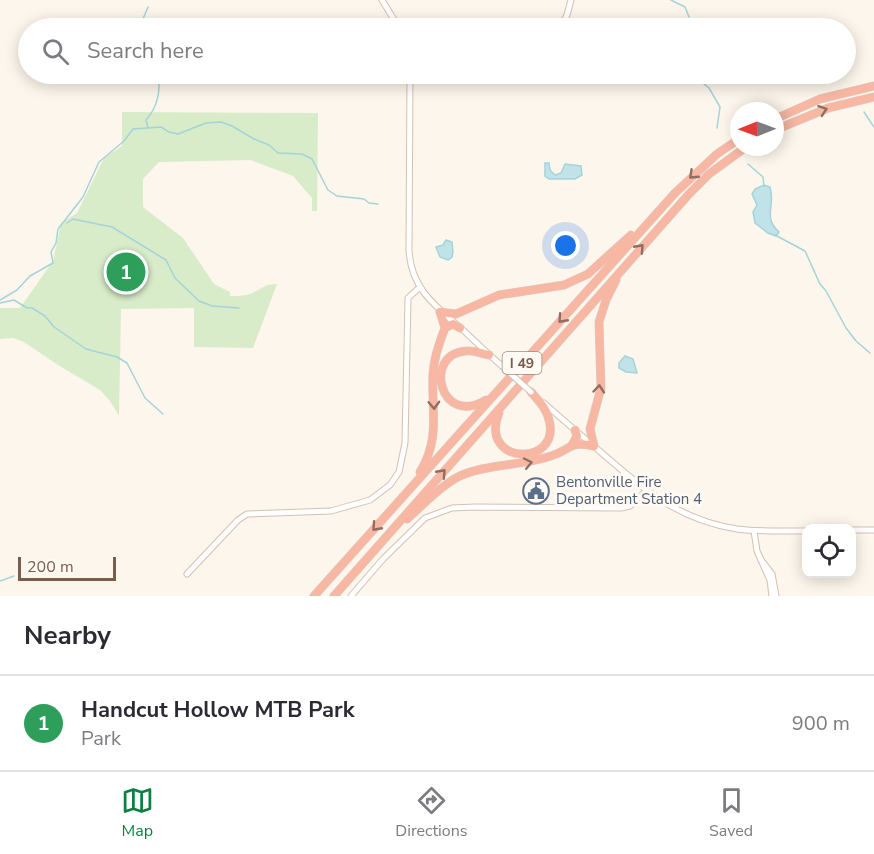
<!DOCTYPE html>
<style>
:root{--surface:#fff;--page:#f7f7f7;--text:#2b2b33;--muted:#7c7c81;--line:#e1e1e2;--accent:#0b8043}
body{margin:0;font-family:"Nunito Sans",sans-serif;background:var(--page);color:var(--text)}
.controls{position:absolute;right:18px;bottom:18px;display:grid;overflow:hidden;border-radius:12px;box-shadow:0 3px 15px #0003}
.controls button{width:54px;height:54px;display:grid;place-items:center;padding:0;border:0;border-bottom:2px solid var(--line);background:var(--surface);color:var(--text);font:30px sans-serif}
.compass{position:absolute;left:730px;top:102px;width:54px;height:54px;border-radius:50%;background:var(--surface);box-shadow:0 3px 15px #0003;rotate:269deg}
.scale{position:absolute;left:18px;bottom:15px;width:98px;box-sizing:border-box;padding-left:6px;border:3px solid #7a5c4d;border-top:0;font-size:16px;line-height:21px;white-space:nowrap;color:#7a5c4d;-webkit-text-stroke:4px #fffaf3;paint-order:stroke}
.you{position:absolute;left:566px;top:246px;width:21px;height:21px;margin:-15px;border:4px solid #fff;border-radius:50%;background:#1a73e8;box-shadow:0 0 0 9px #1a73e833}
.badge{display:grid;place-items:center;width:39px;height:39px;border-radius:50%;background:var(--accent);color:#fff;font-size:20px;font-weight:700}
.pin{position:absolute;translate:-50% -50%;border:3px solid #fff;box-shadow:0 2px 6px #0006}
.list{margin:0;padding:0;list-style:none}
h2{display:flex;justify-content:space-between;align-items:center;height:78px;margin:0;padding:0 24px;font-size:26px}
h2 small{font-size:20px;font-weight:400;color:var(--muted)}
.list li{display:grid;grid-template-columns:39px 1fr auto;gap:18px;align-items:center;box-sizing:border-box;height:96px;padding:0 24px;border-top:2px solid var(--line)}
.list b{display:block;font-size:22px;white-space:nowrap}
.list p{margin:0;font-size:20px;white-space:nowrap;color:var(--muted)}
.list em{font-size:20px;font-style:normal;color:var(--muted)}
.icon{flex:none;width:33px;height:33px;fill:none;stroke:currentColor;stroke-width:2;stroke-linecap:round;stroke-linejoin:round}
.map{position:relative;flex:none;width:874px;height:596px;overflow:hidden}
.search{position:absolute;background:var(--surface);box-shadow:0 3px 15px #0003;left:18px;right:18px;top:18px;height:66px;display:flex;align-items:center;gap:15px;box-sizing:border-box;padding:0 21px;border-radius:33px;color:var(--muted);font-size:22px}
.sheet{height:174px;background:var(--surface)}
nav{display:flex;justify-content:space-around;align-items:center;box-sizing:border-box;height:84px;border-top:2px solid var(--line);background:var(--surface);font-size:16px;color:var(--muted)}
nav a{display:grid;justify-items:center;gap:3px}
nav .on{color:var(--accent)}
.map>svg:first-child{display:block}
.green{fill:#d8ecc9}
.water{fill:#bfe3e8;stroke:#a5d3da;stroke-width:1.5}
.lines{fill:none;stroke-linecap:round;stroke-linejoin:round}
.stream{stroke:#a5d3da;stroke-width:1.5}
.secondary-casing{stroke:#d6c0b0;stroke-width:7}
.highway-casing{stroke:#dad1cd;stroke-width:9}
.secondary{stroke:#fff;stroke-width:5}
.highway{stroke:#f7b7a3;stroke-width:8}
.secondary-bridge-casing{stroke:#d6c0b0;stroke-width:7;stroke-linecap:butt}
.secondary-bridge{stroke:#fff;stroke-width:5}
.oneway{stroke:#936e5e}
.labels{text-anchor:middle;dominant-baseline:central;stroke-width:6;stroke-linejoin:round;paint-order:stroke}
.shield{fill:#fffaf3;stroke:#a28b7f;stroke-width:1.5}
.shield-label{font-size:14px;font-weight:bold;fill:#7a5c4d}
.service-label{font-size:15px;fill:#4e5e75;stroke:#fffaf3;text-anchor:start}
</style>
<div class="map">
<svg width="874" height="596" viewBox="0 0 874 596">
<rect width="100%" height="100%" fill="#fdf6ec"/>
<path class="green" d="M122 112 318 113 317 211H312V198L293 176 251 160 159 162 143 179V207L183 238 214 284 230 292V296C237 296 244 296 250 294 261 290 263 284 277 284L253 348 194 347V308L121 309 119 416 110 401 100 390 58 365 24 342 13 338 0 339V308H20L53 261 61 223 77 213 104 158 122 146Z"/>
<g class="water">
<path d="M545 163H549L550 170 555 175 561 173 565 164 581 166 582 175 575 179H549L545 176Z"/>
<path d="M764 185 770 187C776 206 762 217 779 232L776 236 768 233 755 223 753 212 757 205 752 194 755 189Z"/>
<path d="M446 240 452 242 453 252 452 257 448 260 440 257 436 247 443 245Z"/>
<path d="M625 356 633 359 637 373 626 372 619 368V363Z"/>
</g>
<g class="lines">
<g class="stream">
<path d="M671 0 685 7 689 17"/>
<path d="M692 22 695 28"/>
<path d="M144 28 143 19 148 7"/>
<path d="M692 74 709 88 720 107 717 128"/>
<path d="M811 74 821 78"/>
<path d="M864 112 874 127"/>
<path d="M148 128 146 120C157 108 162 89 157 74"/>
<path d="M748 164 763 177 764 186"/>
<path d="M67 223 73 219 112 227 166 260 175 278 199 301 212 306 239 308"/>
<path d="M775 235 805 251 820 284 826 291 846 328 856 341 870 353"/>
<path d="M0 300 17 290 30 276 53 263 51 252 56 243 58 229 83 197 99 162 124 141 133 129 161 127 169 132 178 134 206 123 221 122 232 126 254 139 269 145 278 153 302 154 312 159 328 190 337 196 364 199 369 203 378 204"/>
<path d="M0 303 14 300 27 308H32L45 316 54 327 86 349 117 357 127 363 145 398 163 414"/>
<path d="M0 581 14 576"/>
</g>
<g class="secondary-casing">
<g id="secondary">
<path d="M382 0 399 28"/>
<path d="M560 28 567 15 571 0"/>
<path d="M410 74 409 250C411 290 437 307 464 331 477 343 489 355 502 366"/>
<path d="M544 403C563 420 583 437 603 454 646 491 679 520 737 529 760 532 784 531 806 531"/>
<path d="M852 530H874"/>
<path d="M754 531 757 551 770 580 772 596"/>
<path d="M761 560 772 574 776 596"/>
<path d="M187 574 238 520 247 514 331 511 370 500 390 485 399 472 405 443 408 298 420 287"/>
<path d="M351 596 383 559 425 518 452 508 475 507 621 508 630 506 646 491"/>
</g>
</g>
<g class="highway-casing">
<g id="highway">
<path d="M775 119 820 99 874 86"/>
<path d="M775 130 828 108 874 97"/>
<path d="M440 312 456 314 499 295 564 285 588 274 631 235"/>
<path d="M445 328 453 324 460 328"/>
<path d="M486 400C440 428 422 354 466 351 474 350 482 354 489 355"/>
<path d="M499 413C478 466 562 467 549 420 547 409 538 400 531 392"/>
<path d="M572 445 577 436 575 430"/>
<path d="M420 472C441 438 431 409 433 373 434 357 439 343 445 328L440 312"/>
<path d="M407 519C423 505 438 488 456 478 481 464 522 466 551 456 571 450 569 440 594 446L590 429 601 388 599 322 606 300 616 280"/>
<path d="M314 596 675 193 717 154 739 139"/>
<path d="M334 596 689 194 709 174 746 147"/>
</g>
</g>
<use href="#secondary" class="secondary"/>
<use href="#highway" class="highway"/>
<g class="secondary-bridge-casing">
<path id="secondary-bridge" d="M502 366 531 392"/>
</g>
<use href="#secondary-bridge" class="secondary-bridge"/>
</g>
<defs><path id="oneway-chevron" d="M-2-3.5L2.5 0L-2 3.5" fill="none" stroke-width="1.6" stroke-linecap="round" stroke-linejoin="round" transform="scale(1.5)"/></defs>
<g class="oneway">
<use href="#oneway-chevron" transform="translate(823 110) rotate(-19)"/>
<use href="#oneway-chevron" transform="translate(693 175) rotate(137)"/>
<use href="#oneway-chevron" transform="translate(640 248) rotate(-48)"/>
<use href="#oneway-chevron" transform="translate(562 319) rotate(132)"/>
<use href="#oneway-chevron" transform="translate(599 389) rotate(-85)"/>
<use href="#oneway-chevron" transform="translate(434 405) rotate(88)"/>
<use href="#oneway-chevron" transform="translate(528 463) rotate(-12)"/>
<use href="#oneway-chevron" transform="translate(442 473) rotate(-48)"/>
<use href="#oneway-chevron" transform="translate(376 527) rotate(132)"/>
</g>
<defs>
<g id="civic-ring" transform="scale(1.35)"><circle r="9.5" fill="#fffaf3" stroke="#5c6f8a" stroke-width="1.5"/><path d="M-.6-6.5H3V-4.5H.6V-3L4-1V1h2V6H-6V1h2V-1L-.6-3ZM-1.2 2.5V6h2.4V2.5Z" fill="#5c6f8a"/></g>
</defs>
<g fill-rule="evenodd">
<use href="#civic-ring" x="536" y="491"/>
</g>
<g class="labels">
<rect class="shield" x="502.5" y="352" width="39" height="22" rx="4.5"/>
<g class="shield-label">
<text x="522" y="363">I 49</text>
</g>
<g class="service-label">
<text x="556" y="482">Bentonville Fire<tspan x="556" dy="17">Department Station 4</tspan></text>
</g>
</g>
</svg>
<div class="controls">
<button><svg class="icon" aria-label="locate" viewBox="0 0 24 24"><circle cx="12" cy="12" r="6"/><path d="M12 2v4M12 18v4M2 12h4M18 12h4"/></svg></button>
</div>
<svg class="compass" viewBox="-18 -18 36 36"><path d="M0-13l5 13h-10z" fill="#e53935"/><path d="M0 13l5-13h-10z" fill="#7c7c81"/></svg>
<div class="scale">200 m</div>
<div class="you"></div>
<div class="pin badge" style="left:126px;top:272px;background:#2e9e5b">1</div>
<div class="search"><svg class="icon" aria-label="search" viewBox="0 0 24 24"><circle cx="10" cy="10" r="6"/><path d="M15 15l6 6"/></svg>Search here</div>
</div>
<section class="sheet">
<h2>Nearby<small></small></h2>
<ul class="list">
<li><span class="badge" style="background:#2e9e5b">1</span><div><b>Handcut Hollow MTB Park</b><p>Park</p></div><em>900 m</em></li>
</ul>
</section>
<nav>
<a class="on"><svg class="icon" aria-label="map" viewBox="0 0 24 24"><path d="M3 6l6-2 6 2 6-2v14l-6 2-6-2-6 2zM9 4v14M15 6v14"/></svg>Map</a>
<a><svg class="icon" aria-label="directions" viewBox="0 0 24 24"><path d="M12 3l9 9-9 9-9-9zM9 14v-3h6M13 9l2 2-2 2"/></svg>Directions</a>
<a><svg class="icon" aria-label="saved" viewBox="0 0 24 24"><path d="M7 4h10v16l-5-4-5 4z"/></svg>Saved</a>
</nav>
